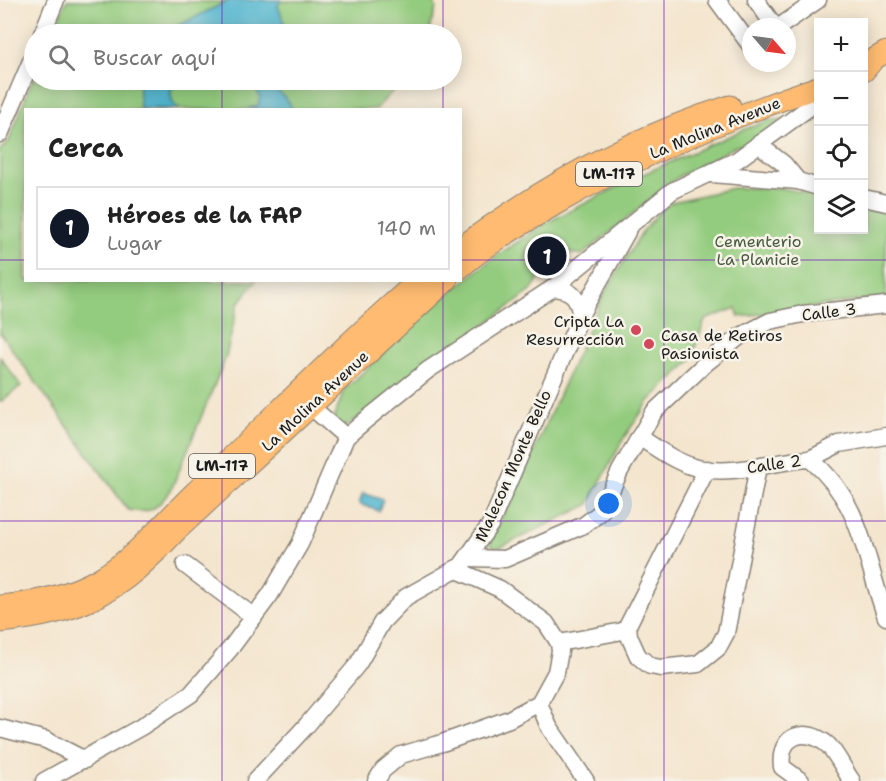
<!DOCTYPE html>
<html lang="es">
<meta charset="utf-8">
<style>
:root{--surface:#fff;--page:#f6f6f6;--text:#222;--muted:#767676;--line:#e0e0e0;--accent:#111827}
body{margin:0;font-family:"Shantell Sans",sans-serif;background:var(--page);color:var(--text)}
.controls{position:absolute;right:18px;top:18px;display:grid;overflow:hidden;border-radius:0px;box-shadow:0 3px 15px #0003}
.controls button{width:54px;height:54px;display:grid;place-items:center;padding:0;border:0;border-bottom:2px solid var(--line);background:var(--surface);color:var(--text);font:30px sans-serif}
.compass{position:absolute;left:742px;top:18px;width:54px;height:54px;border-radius:50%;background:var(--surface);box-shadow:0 3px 15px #0003;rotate:118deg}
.you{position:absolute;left:609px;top:504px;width:21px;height:21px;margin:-15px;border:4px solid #fff;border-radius:50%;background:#1a73e8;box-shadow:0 0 0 9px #1a73e833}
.badge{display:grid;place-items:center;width:39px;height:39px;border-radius:50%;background:var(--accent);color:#fff;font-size:20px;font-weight:700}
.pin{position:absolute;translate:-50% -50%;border:3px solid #fff;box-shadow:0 2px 6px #0006}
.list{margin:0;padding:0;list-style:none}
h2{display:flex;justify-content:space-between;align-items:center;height:78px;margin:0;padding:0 24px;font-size:26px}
h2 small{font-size:20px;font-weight:400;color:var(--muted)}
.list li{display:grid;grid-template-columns:39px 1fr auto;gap:18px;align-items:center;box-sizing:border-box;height:84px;margin:0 12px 12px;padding:0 12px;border:2px solid var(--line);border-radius:0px}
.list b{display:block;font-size:22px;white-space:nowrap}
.list p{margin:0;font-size:20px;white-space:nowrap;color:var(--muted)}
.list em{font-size:20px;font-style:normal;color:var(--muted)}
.icon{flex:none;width:33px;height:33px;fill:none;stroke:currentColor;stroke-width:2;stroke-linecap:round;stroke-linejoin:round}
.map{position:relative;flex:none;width:886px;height:781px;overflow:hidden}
.search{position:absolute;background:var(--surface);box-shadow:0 3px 15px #0003;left:24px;top:24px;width:438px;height:66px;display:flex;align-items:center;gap:15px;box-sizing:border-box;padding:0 21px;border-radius:33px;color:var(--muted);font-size:22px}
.panel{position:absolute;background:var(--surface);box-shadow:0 3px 15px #0003;left:24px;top:108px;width:438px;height:174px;border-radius:0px}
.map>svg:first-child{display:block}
.green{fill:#94cc7f;stroke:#58744e;stroke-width:1.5}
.water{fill:#50b5cf;stroke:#366876;stroke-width:1.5}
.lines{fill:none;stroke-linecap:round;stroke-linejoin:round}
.minor-casing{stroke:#888075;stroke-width:19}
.major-casing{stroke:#888075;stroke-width:23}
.minor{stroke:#fff;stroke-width:16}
.major{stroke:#febb71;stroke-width:21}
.grid{fill:none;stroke:#7b2cbf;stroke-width:1.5;stroke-opacity:0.55}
.poi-dot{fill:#d1495b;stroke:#f7f3e8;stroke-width:2}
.labels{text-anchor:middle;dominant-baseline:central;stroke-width:5;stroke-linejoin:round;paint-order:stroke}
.shield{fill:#f7f3e8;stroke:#5e5c59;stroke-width:1.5}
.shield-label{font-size:15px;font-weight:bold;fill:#1c1c1c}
.street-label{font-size:16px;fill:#1c1c1c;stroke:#f7f3e8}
.park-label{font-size:16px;fill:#465a3f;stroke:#f7f3e8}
.poi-label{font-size:16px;fill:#1c1c1c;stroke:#f7f3e8;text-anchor:end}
</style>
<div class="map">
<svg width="886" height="781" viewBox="0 0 886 781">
<rect width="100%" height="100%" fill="#f7f3e8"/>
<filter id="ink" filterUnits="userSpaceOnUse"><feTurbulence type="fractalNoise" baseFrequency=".0167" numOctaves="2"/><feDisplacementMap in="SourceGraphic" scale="12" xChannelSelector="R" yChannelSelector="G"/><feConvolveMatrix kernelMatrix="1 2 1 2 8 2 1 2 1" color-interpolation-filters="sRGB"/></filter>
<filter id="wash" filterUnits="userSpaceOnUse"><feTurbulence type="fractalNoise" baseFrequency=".008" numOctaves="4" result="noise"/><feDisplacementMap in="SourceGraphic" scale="24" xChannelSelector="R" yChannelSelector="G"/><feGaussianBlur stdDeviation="1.35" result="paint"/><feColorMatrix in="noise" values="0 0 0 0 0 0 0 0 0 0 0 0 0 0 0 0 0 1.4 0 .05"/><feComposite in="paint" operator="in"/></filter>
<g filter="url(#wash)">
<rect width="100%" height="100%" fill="#f4e5ce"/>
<g class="green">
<path d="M67 0 184 2 433 0 436 8 429 34H52Z"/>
<path d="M34 75V80H403L376 109 26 110V280L256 281 238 304 226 357 171 490C157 508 151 515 128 510L0 333V150L9 141Z"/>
<path d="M783 119 745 146H736L678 177 582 255 565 252 554 238C528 231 516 264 541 275L531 291 349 424 342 428 333 421 344 390 444 297 496 256 548 222 641 175 745 129 771 120Z"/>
<path d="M733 188H780L818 195V230H864V208L886 210V297L739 317 736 308 705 320 690 361 649 401 625 436 588 505 499 548 493 547 490 544 493 536 525 471 604 294 642 232 659 212 672 202Z"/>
<path d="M0 357 21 386 0 402Z"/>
</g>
<g class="water">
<path d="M230 0H281L278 6 288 34H161Z"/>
<path d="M138 80H184L172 86C170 95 171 104 179 109H140Z"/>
<path d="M251 80H283L277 90 289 102 292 109H247L258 105 260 97Z"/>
<path d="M363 493 383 500 379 511 359 504Z"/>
</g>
</g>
<g filter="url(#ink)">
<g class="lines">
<g class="minor-casing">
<g id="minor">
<path d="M717 0 751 46"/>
<path d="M756 0 775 27"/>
<path d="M779 27 818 0"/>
<path d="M42 34 56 0"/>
<path d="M0 134 34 54"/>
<path d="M758 144 784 164 798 181"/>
<path d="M711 174 798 181 818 187"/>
<path d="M864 198 886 203"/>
<path d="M553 288C571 289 579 297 580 315"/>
<path d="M302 399 346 437"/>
<path d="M639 437C658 449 679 465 702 469 738 475 774 461 810 459 863 503 864 557 886 617"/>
<path d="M810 459 839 444 886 436"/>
<path d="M707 469 628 625 629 636 638 656 650 666 661 668 698 664 718 648 726 633 758 467"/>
<path d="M470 558 505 559 584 525 601 512 620 471 654 412 706 363 739 337 770 321 803 314 886 305"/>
<path d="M185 565 254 617"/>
<path d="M559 643 628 630"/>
<path d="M539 703 549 727 586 781"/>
<path d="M0 728 46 740 85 760"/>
<path d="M44 781 141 727 191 694 230 649 270 595 300 544 346 437 367 419 428 370 553 288 672 191 737 160 818 101"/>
<path d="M255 781 307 725 358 664 382 622 406 597 461 566 490 525 583 310 627 232"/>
<path d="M376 781 383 770 401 755 442 743 509 719 539 703 556 672 560 651 559 643 546 623 500 589 455 569"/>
<path d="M801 781 782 767C778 736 804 725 828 745 837 754 844 770 852 781"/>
</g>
</g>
<g class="major-casing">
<g id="major">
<path d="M864 71 874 59 886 52"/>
<path d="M460 248C543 186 631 137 730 106"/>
<path d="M460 268C488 243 524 223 556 204 639 156 727 118 818 87"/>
<path d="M0 606C34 603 71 595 100 578 138 555 163 523 194 493 269 422 341 347 419 280"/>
<path d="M0 622C84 613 120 592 176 531L447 280"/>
</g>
</g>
<use href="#minor" class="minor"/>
<use href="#major" class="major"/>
</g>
</g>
<path class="grid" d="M222 0V34M443 0V34M664 0V781M222 80V110M443 80V110M0 260H26M460 260H886M222 280V781M443 280V781M0 521H886"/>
<g class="poi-dot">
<circle cx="636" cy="330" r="6"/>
<circle cx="649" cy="344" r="6"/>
</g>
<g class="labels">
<g class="shield">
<rect x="576" y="162" width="66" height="24" rx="4.5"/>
<rect x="189" y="454" width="66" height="24" rx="4.5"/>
</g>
<g class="shield-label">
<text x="609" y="174">LM-117</text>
<text x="222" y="466">LM-117</text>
</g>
<g class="street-label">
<text transform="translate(715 128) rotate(-22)">La Molina Avenue</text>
<text transform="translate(829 312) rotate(-7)">Calle 3</text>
<text transform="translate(315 401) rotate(-43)">La Molina Avenue</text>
<text transform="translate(774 464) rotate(-8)">Calle 2</text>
<text transform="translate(513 466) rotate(-66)">Malecon Monte Bello</text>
</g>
<g class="park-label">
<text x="758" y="241">Cementerio<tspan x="758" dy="18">La Planicie</tspan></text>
</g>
<g class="poi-label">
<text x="624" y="321">Cripta La<tspan x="624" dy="18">Resurrección</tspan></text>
<text x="661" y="335" text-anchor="start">Casa de Retiros<tspan x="661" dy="18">Pasionista</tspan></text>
</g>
</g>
</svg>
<div class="controls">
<button>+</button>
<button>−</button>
<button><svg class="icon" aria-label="locate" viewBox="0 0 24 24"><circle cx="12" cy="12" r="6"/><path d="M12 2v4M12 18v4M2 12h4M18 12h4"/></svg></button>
<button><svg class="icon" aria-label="layers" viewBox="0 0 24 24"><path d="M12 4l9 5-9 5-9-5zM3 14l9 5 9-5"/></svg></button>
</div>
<svg class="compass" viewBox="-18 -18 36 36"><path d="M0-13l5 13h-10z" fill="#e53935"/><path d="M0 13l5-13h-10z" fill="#767676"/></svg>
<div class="you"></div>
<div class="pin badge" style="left:547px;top:256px">1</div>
<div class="search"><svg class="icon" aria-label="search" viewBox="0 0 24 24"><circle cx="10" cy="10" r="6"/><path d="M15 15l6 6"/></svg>Buscar aquí</div>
<section class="panel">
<h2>Cerca<small></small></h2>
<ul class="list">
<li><span class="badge">1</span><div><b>Héroes de la FAP</b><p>Lugar</p></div><em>140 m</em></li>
</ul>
</section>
</div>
